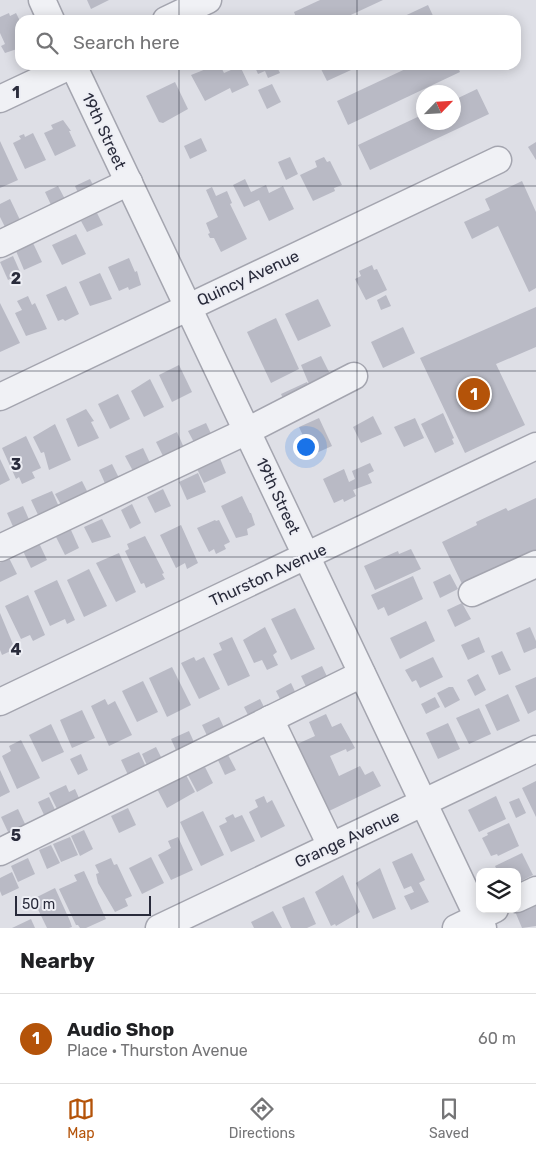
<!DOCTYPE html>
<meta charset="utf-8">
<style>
:root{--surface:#fff;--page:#f6f6f6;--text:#202124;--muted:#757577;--line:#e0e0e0;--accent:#b45309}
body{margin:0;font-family:Rubik,sans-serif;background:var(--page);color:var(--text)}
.controls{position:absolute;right:15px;bottom:15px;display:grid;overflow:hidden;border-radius:10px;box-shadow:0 2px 12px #0003}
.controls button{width:45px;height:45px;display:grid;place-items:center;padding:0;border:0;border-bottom:1px solid var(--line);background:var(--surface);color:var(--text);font:25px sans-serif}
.compass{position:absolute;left:416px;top:85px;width:45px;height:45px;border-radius:50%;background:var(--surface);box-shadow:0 2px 12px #0003;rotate:65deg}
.scale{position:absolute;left:15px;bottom:12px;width:136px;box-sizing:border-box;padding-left:5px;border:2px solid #292b3b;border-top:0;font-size:14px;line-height:18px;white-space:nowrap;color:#292b3b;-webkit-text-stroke:4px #edeef4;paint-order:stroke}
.you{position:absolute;left:305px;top:446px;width:18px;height:18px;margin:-12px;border:4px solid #fff;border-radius:50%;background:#1a73e8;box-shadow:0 0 0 8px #1a73e833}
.badge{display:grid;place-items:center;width:32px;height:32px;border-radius:50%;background:var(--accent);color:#fff;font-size:16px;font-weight:700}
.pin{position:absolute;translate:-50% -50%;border:2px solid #fff;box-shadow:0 1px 5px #0006}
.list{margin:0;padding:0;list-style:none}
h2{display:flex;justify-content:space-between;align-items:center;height:65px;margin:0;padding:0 20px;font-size:21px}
h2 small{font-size:16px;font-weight:400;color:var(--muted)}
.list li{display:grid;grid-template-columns:32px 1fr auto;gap:15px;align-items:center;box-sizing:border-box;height:90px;padding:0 20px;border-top:1px solid var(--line)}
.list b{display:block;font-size:19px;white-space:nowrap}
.list p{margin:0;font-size:16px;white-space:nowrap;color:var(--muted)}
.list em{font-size:16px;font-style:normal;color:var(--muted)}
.icon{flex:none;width:28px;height:28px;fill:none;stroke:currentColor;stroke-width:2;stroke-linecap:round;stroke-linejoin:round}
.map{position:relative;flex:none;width:536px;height:928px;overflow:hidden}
.search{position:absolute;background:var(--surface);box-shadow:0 2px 12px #0003;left:15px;right:15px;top:15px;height:55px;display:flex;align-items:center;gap:12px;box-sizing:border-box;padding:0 18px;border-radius:15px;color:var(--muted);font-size:19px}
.sheet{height:155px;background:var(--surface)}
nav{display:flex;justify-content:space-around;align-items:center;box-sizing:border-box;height:70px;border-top:1px solid var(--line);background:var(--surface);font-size:14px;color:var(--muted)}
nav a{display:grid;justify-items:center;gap:2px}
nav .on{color:var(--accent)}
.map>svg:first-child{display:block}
.building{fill:#b9bac5}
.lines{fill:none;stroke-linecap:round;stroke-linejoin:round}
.minor-casing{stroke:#a4a5af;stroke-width:29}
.minor{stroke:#f0f1f5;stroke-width:26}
.grid{fill:none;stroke:#292b3b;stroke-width:1;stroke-opacity:0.55}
.labels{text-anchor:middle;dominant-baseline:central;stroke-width:4;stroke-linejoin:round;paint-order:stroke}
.street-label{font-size:16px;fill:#292b3b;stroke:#edeef4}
.grid-label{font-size:16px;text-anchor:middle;font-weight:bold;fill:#292b3b;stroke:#edeef4;stroke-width:4;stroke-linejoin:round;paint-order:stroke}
</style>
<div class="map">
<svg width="536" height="928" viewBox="0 0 536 928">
<rect width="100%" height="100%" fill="#dedfe6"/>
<g class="building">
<path d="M87 0H109L91 9Z"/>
<path d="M320 0H383L340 20H297L294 12Z"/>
<path d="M428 5 435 20H396Z"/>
<path d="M9 13 10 16 16 13 20 21V57L17 49 5 53 1 46 5 44 0 33V17Z"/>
<path d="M216 65H220L224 73 240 66 249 85 232 93 230 88 205 101 191 75Z"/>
<path d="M254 65H276L280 73 268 78 265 71 258 74Z"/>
<path d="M319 65H362L327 81Z"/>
<path d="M414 65H457L460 72 348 125 337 101Z"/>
<path d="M175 82 188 109 163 123 159 122 146 96Z"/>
<path d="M272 84 281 102 267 109 258 90Z"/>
<path d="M477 89 489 114 370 170 358 145 424 114V122H454V100Z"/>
<path d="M63 120 71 131H69L76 146 55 156 44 133 53 129 51 125Z"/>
<path d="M33 133 46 160 25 169 13 143 21 139 19 136 24 134 25 137Z"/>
<path d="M201 138 207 151 190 159 184 146Z"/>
<path d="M0 141 18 180 0 188Z"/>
<path d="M536 142V160L528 147Z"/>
<path d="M290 157 298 174 286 180 278 162Z"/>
<path d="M324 157 327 162 330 161 342 185 334 188 335 191 313 201 300 175 317 167 315 161Z"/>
<path d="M90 179 98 195 82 202 75 186Z"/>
<path d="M245 179 251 192 266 185 269 193 283 186 294 209 269 221 259 200 244 207 233 185Z"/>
<path d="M522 181 536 212V288L529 292 498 226 472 239 464 222 490 210 485 199Z"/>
<path d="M58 186 66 201 52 207 45 192Z"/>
<path d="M212 187 216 196 227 191 232 203 230 204 247 239 221 252 214 238H210L208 234 210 233 206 223 218 217 206 190Z"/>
<path d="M10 199 21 222 6 229 0 217V204Z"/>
<path d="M97 213 103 225 87 232 81 221Z"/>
<path d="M76 234 86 254 62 265 52 245Z"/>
<path d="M33 243 42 262 24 270 16 251Z"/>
<path d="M13 256 21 274 8 280 0 262Z"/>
<path d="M129 258 135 272 137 271 141 285 129 290 128 287 119 291 108 267Z"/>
<path d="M372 265 374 270 377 269 387 290 366 300 355 279 361 276 359 271Z"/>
<path d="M100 273 112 299 90 306 79 282Z"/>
<path d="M66 286 79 314 65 321 63 319 58 321 46 295Z"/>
<path d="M386 295 391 306 381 310 377 300Z"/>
<path d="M28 296 32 305 35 303 47 329 26 336 15 313 22 310 17 301Z"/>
<path d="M318 299 331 326 298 341 285 314Z"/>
<path d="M0 303 20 343 0 352Z"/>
<path d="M536 307V347L496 364 525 425 465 453 420 358Z"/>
<path d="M276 318 299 369 271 383 247 332Z"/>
<path d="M403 327 415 353 383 368 371 342Z"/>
<path d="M321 356 330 374 309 384 301 365Z"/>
<path d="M179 365 192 392 172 402 159 375Z"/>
<path d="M150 379 164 407 144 417 131 391Z"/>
<path d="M307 382 313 394 287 407 281 394Z"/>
<path d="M118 394 130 419 110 429 98 404Z"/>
<path d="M86 409 94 421 91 422 99 438 78 447 66 419Z"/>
<path d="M443 413 454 438 452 439 454 444 435 453 421 424Z"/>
<path d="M373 416 382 434 361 443 353 427Z"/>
<path d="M319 418 332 446 312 455 299 427Z"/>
<path d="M415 418 424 438 404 447 394 427Z"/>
<path d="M206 423 214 440 197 448 188 431Z"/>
<path d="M55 424 71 460 49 470 44 452 41 453 33 437Z"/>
<path d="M177 432 185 450 165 460 156 442Z"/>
<path d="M26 436 41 468 32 472 35 478 22 484 19 477 16 479 2 448Z"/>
<path d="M143 448 151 465 134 473 125 456Z"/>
<path d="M219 456 226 473 204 483 196 467Z"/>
<path d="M0 459 10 480 0 485Z"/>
<path d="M370 463 374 471 368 474 372 483 353 490 356 496 344 502 343 499 334 503 323 479 344 469 349 482 355 479 352 471Z"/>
<path d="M112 464 122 484 108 490 99 470Z"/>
<path d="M198 473 206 492 187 500 179 482Z"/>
<path d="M82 481 90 497 64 510 55 494Z"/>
<path d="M163 489 171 506 155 513 147 497Z"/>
<path d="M52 491 60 509 40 519 31 500Z"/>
<path d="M242 496 250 513H251L255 525 247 529 248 535 236 538 221 506Z"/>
<path d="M536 498V552L463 586 442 542 477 525 476 522 506 508 508 511Z"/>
<path d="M132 504 141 523 130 529 121 510Z"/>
<path d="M23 506 31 524 15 531 7 513Z"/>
<path d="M102 519 111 537 92 543 84 527Z"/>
<path d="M215 520 216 521 219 520 230 542 224 545 226 549 216 554 214 549 209 552 197 528Z"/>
<path d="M181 525 198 563 187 569 185 563 176 568 160 535Z"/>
<path d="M71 530 79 548 65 555 56 537Z"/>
<path d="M145 536 164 573 162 574 165 579 146 588 144 583 141 584 125 551 129 549 127 544Z"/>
<path d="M39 543 47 560 31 568 23 551Z"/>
<path d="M411 549 421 569 375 590 364 566 398 551 399 554Z"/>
<path d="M119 553 136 592 116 602 96 563Z"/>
<path d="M9 558 17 574 0 582V563Z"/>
<path d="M89 569 107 606 84 617 67 580Z"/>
<path d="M450 574 458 589 440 598 433 582Z"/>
<path d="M413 576 423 599 388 616 384 607 378 610 371 595Z"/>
<path d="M57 580 75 620 67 624 65 619 50 626 34 591Z"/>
<path d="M28 595 45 635 33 641 30 635 21 639 5 606Z"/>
<path d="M462 603 471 619 455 627 447 610Z"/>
<path d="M295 608 315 649 291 660 271 619Z"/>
<path d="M0 613 15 649 2 655 0 650Z"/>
<path d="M426 621 435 641 400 659 390 638Z"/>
<path d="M265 627 277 652 273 655 278 665 267 670 262 660 254 663 243 640Z"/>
<path d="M530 627 536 641V648L524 653 516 633Z"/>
<path d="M232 637 250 676 228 686 213 654 222 650 219 643Z"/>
<path d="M479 637 485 652 468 660 461 645Z"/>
<path d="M502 651 511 670 499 675 491 656Z"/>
<path d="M194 657 196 661 204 657 220 689 199 699 181 663Z"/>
<path d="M433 657 443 677 420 688 416 680 412 682 405 670Z"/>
<path d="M322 666 331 685 310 695 301 676Z"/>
<path d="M172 667 191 705 167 717 149 678Z"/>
<path d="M478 674 486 690 475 696 467 680Z"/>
<path d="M536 677V710L528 714 515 686Z"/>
<path d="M143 681 158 712 137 722 122 691Z"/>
<path d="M291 683 299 700 284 707 276 691Z"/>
<path d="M449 687H453L460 700 445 708 437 693Z"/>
<path d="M508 694 520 721 497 731 485 705Z"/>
<path d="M435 697 440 707 426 714 421 704Z"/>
<path d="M105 699 108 705 115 701 132 735 109 746 91 706Z"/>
<path d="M260 699 268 715 252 723 244 707Z"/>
<path d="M479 708 491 734 469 744 456 718Z"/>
<path d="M82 710 95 738 72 748 60 720Z"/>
<path d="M326 714 332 727 341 723 355 748 347 752 346 749 330 756 339 776 360 766 365 775 373 771 381 786 327 812 295 745 315 736 309 722Z"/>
<path d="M219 717 227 734 210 742 202 725Z"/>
<path d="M448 723 460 749 438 759 426 733Z"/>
<path d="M51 724 64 752 42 762 29 735Z"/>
<path d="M189 731 197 749 179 757 171 739Z"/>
<path d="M21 740 40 778 17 789 2 756 11 751 9 746Z"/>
<path d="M156 747 164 763 149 770 142 754Z"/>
<path d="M139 752 147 769 129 777 121 760Z"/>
<path d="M227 753 236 770 225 775 217 758Z"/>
<path d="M81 754 88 770 78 775 70 759Z"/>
<path d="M205 767 213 783 197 792 188 775Z"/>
<path d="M0 770 10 792 0 797Z"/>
<path d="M186 775 195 792 167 808 156 787Z"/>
<path d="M536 781V817L522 788Z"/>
<path d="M66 785 69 792 75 789 79 798 73 801 74 804 58 811 49 793Z"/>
<path d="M264 796 267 803 272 800 285 826 261 838 249 812 258 807 255 800Z"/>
<path d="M496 796 506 819 479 832 468 810Z"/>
<path d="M49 797 56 812 45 817 38 802Z"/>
<path d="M519 798 526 813 516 818 509 802Z"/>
<path d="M128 808 136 825 119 833 111 816Z"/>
<path d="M18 809 26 826 9 834 1 817Z"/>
<path d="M203 811 224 855 201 866 180 822Z"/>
<path d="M233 814 235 818 242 815 255 841 231 852 219 826 227 822 225 818Z"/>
<path d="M509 823 519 846 498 856 497 854 491 856 482 838 488 835 487 833Z"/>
<path d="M84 830 93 849 80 856 71 836Z"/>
<path d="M70 837 78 855 61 862 53 844Z"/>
<path d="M178 837 193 870 171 880 158 855 171 848 168 841Z"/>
<path d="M51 845 60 863 47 869 39 850Z"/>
<path d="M412 853 425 880 419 883 429 902 411 910 404 896 414 892 411 886 404 889 392 862Z"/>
<path d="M522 853 533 875 517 883V872H498L495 866Z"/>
<path d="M151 857 164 883 142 894 129 868Z"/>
<path d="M28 858 35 874 18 882 11 866Z"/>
<path d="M111 858 114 865 117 864 132 896 125 899 128 906 115 912 98 883 96 874 99 873 95 865Z"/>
<path d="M380 868 396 909 373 919 356 883Z"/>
<path d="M84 871 106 919 86 928H80L78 925H76L59 889 77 881 74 875Z"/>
<path d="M12 872 19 888 2 896 0 891V878Z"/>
<path d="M343 875 360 912 336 926 335 924 331 926 315 892Z"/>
<path d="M55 888 70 921 72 927 69 928H47L33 899Z"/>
<path d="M304 897 316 924 307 928H291L282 907Z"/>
<path d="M536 898V926L522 928 514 909Z"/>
<path d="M273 911 282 928H254L251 922Z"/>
<path d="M31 919 35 928H12Z"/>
</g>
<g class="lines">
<g class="minor-casing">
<g id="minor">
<path d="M42 0 51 20"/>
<path d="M166 20 208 0"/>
<path d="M73 65 483 928"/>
<path d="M0 99 72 65"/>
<path d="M0 244 129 182"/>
<path d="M0 397 498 160"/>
<path d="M0 548 247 431 354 376"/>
<path d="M472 593 536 564"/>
<path d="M0 702 536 446"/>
<path d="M270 719 331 846"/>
<path d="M0 852 362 674"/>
<path d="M517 899 536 890"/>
<path d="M159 928 536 749"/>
<path d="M456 928 495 909"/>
</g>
</g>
<use href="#minor" class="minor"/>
</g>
<path class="grid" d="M179 0V20M357 0V20M179 65V928M357 65V928M0 186H536M0 371H536M0 557H536M0 742H536"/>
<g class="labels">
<g class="street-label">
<text transform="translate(104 131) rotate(65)">19th Street</text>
<text transform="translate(248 278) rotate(-25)">Quincy Avenue</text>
<text transform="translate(278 496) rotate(65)">19th Street</text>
<text transform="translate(268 575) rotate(-25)">Thurston Avenue</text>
<text transform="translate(347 839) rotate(-25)">Grange Avenue</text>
</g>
</g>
<g class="grid-label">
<text x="16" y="98">1</text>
<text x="16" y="284">2</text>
<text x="16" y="470">3</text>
<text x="16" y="655">4</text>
<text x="16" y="841">5</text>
</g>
</svg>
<div class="controls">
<button><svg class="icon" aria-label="layers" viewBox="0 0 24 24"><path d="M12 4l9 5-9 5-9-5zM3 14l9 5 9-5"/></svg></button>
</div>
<svg class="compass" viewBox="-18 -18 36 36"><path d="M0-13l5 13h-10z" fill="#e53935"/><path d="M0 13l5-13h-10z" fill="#757577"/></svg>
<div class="scale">50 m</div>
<div class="you"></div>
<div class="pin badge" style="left:474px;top:394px">1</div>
<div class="search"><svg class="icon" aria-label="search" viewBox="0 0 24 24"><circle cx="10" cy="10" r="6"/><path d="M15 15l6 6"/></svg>Search here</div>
</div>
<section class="sheet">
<h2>Nearby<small></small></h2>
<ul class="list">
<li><span class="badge">1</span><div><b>Audio Shop</b><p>Place · Thurston Avenue</p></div><em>60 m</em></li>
</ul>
</section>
<nav>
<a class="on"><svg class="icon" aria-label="map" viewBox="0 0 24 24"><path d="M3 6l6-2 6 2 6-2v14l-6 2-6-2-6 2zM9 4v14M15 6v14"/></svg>Map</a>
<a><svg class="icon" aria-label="directions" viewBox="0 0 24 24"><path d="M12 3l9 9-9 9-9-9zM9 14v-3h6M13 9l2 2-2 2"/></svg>Directions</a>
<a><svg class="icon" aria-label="saved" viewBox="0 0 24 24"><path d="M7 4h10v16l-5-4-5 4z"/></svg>Saved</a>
</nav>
